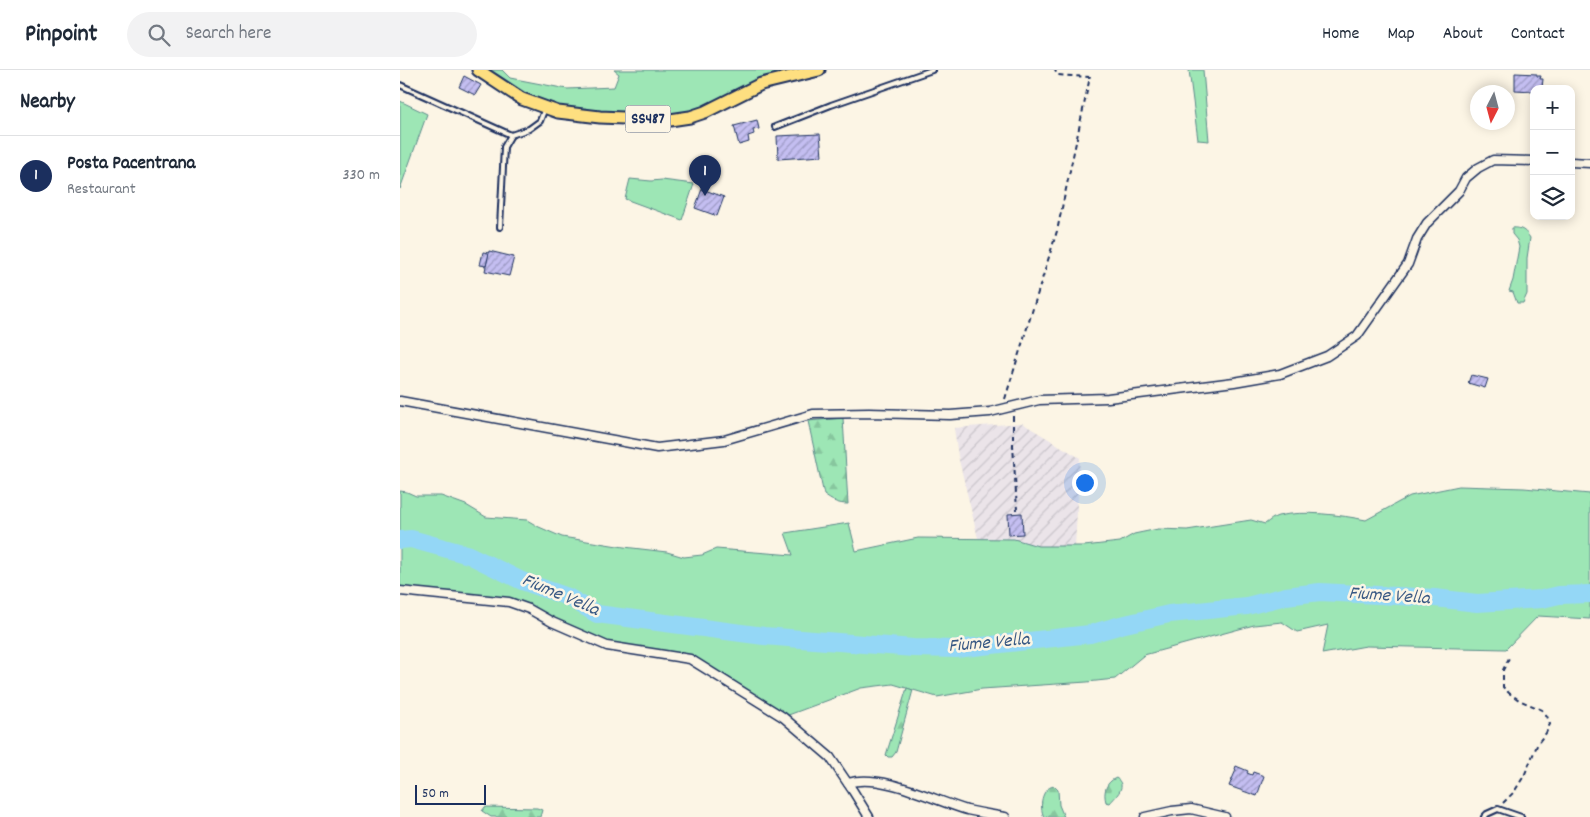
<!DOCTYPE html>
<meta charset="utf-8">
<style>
:root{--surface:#fff;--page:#f2f2f3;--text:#1f2937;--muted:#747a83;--line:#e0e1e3;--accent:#1b2f5e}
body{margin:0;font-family:Dekko,sans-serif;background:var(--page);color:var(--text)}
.controls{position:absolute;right:15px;top:15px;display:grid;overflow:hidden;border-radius:10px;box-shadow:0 2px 12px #0003}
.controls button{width:45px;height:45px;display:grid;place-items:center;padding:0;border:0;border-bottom:1px solid var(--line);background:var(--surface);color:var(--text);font:25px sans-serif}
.compass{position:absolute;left:1070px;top:15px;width:45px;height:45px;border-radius:50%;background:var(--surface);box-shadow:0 2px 12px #0003;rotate:186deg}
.scale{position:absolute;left:15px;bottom:12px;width:71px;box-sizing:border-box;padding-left:5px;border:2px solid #1b2f5e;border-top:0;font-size:14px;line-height:18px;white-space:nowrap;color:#1b2f5e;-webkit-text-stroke:4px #fcf5e5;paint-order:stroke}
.you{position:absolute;left:684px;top:412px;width:18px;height:18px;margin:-12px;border:4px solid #fff;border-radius:50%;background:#1a73e8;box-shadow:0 0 0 8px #1a73e833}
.badge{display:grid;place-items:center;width:32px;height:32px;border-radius:50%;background:var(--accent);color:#fff;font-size:16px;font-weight:700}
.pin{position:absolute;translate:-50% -41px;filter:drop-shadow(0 1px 2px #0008)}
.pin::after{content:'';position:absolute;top:26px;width:18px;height:15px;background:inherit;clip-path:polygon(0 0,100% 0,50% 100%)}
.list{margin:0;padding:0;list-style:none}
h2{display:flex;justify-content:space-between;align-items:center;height:65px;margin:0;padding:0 20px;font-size:21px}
h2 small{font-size:16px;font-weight:400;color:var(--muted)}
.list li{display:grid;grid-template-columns:32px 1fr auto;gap:15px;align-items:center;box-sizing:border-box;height:80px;padding:0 20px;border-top:1px solid var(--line)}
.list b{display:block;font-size:19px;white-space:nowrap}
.list p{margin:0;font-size:16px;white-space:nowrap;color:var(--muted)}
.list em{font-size:16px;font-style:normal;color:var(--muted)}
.icon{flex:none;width:28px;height:28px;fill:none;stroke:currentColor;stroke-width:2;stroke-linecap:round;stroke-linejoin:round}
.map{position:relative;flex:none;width:1190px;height:747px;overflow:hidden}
header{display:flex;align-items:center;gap:30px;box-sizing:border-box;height:70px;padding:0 25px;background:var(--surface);border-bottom:1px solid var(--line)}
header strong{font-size:24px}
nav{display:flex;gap:28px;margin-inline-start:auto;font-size:18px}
.search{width:350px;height:45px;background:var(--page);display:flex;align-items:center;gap:12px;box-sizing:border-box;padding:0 18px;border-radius:28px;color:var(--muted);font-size:19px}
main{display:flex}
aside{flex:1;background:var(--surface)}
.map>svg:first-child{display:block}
.industrial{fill:url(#industrial-furrows)}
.green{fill:#9de6b5;stroke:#5c8a8a}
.forest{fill:url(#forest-firs);stroke:#5c8a8a}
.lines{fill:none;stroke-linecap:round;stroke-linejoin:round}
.river{stroke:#94d7f6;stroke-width:18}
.building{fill:url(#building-hatch);stroke:#1b2f5e}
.lane-casing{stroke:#1b2f5e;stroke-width:8}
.street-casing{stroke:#1b2f5e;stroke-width:11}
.primary-casing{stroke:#1b2f5e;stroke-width:15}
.path{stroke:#1b2f5e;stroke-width:2;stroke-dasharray:5 4;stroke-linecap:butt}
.lane{stroke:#fcf5e5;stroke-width:4}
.street{stroke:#fcf5e5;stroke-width:8}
.primary{stroke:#fedf80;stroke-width:11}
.labels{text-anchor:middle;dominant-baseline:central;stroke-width:5;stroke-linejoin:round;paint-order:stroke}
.shield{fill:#fcf5e5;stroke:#5e6a86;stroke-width:1}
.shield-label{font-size:16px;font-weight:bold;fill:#1b2f5e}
.water-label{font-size:19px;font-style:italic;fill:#395984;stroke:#fcf5e5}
</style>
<header>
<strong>Pinpoint</strong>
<div class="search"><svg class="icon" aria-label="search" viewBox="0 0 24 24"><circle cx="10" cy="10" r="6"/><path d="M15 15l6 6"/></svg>Search here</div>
<nav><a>Home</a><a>Map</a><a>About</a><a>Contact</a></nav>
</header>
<main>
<aside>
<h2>Nearby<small></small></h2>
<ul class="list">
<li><span class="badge">1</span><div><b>Posta Pacentrana</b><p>Restaurant</p></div><em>330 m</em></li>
</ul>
</aside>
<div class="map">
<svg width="1190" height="747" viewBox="0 0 1190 747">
<defs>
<pattern id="industrial-furrows" width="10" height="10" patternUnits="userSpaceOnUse" patternTransform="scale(1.25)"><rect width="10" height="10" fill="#ebe4e9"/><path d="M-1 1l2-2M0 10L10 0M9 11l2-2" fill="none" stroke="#c9c4ca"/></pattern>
<pattern id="forest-firs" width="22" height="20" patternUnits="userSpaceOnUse" patternTransform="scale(1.25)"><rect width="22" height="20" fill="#9de6b5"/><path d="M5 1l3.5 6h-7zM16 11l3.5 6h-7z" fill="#87c69e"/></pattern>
<pattern id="building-hatch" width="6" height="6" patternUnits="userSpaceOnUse" patternTransform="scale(1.25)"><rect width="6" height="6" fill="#c4bef1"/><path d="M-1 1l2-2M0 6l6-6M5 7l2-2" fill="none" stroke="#9e9bc6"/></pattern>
</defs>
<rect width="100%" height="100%" fill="#fcf5e5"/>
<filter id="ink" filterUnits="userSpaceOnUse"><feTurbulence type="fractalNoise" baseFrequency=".02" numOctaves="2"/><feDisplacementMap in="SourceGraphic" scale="10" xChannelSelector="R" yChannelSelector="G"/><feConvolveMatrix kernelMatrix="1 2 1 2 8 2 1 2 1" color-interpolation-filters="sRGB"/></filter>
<g filter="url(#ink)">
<path class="industrial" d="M622 353 680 388 675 477 638 476 614 469 578 468 558 386 554 358Z"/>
<g class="green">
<path d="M81 0H102L110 8 167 19 214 17 219 4 214 0H419L361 14 290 46 200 47 122 29Z"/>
<path d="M789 0H803L809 71 798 70Z"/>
<path d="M0 31 27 44 0 119Z"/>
<path d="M230 109 251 111 262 110 294 114 282 150 225 129Z"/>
<path d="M1112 158C1121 157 1126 161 1130 168L1127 188V224L1123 233H1117L1113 222 1109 221 1113 210 1119 177 1117 170 1112 164Z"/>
<path d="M1059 416 1124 418 1190 424V549L1138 546 1106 579 966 576 922 584 928 555 897 562 882 552 854 555 744 585 715 609 687 612 582 619 537 627 493 614 461 618 383 647 290 589 207 576 109 532 0 521V421L7 422 16 426H41L66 435 86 447 127 450 139 457 162 467 224 477 267 482 284 487 302 485 316 479 393 485 385 463 449 453 456 481 518 468 614 469 638 476H684L720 472 734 464 758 459 787 460 851 450 865 454C869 451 874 447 878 446 904 440 941 445 966 450L1010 426Z"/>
</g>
<g class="forest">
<path d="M443 348 448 434C438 434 432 431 424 425L408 351Z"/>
<path d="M507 618 513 620 496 682 492 687H488L486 685Z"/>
<path d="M716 708C728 716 716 726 710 733L706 732C703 722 706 712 716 708Z"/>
<path d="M654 716 658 720 659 735 664 747H644C639 737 641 718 654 716Z"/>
<path d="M85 737 137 738 142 740 140 747H91L82 741Z"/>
</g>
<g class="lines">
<path class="river" d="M0 470 11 469 69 485 122 511 168 527 197 544 364 566 513 578 556 579 690 564 721 555 769 544 847 536 886 526 920 522 1035 528 1077 533 1142 529 1159 525 1190 524"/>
</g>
<g class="building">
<path d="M1115 3 1137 4V6H1141L1140 9H1143L1142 18 1133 17V21L1115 20Z"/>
<path d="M64 6 81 15 75 25 59 17Z"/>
<path d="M357 50 359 59 353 60 354 64 348 66 349 72 339 75 334 56Z"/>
<path d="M420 64 422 86 378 89 377 66Z"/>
<path d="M302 119 324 127 317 146 295 138Z"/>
<path d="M89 181 114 187 109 206 85 201Z"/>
<path d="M83 182 89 183 86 196 80 195Z"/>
<path d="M1071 305 1088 309 1085 318 1068 313Z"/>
<path d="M622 443 623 464 609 465 608 444Z"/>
<path d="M836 696 848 701 847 703 852 705 853 702 864 706 857 726 829 716 836 700 835 699Z"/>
</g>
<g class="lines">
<g class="lane-casing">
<g id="lane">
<path d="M0 15 111 65"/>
<path d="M375 57 431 35 532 0"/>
<path d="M100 157 104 77 111 65 129 59 140 51 145 38"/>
<path d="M1084 747 1087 744 1098 739 1121 747"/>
</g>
</g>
<g class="street-casing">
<g id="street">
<path d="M1171 92 1190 93"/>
<path d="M0 331 257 378 324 370 413 344 469 343 550 345 590 342 639 330 708 328 834 312 880 304 927 286 957 266 1008 194 1017 169 1027 153 1059 121 1066 108 1078 98 1093 90 1134 91"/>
<path d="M0 521 109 532 129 539 152 552 207 576 290 589 383 647 430 687 453 721 469 747"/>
<path d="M448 713C482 703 533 730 567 740 580 743 593 745 605 747"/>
<path d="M745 747 772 741 791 739 825 747"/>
</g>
</g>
<g class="primary-casing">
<path id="primary" d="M78 0 122 29 158 42 200 47 270 50 290 47 305 42 361 14 419 0"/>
</g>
<g class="path">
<path d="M605 329 657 161 690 7 657 5 655 0"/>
<path d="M613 346V375L617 440"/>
<path d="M1103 733 1114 722 1124 706 1138 673 1146 663 1150 654 1147 646 1142 640 1119 630 1109 623 1103 617V600L1110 586"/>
</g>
<use href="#lane" class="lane"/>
<use href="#street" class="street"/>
<use href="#primary" class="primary"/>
</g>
</g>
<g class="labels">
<rect class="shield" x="225.5" y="35.5" width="45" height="27" rx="4"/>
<g class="shield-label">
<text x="248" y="49">SS487</text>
</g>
<g class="water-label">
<text transform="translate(160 526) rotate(23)">Fiume Vella</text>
<text transform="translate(989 527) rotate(4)">Fiume Vella</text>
<text transform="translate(589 574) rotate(-5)">Fiume Vella</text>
</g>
</g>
</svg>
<div class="controls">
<button>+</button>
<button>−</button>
<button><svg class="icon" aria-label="layers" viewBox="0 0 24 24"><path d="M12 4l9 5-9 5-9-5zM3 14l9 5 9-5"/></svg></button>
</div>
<svg class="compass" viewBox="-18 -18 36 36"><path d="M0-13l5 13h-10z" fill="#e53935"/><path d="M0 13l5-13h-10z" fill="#747a83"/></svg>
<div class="scale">50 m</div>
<div class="you"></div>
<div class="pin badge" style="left:305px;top:126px">1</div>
</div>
</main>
